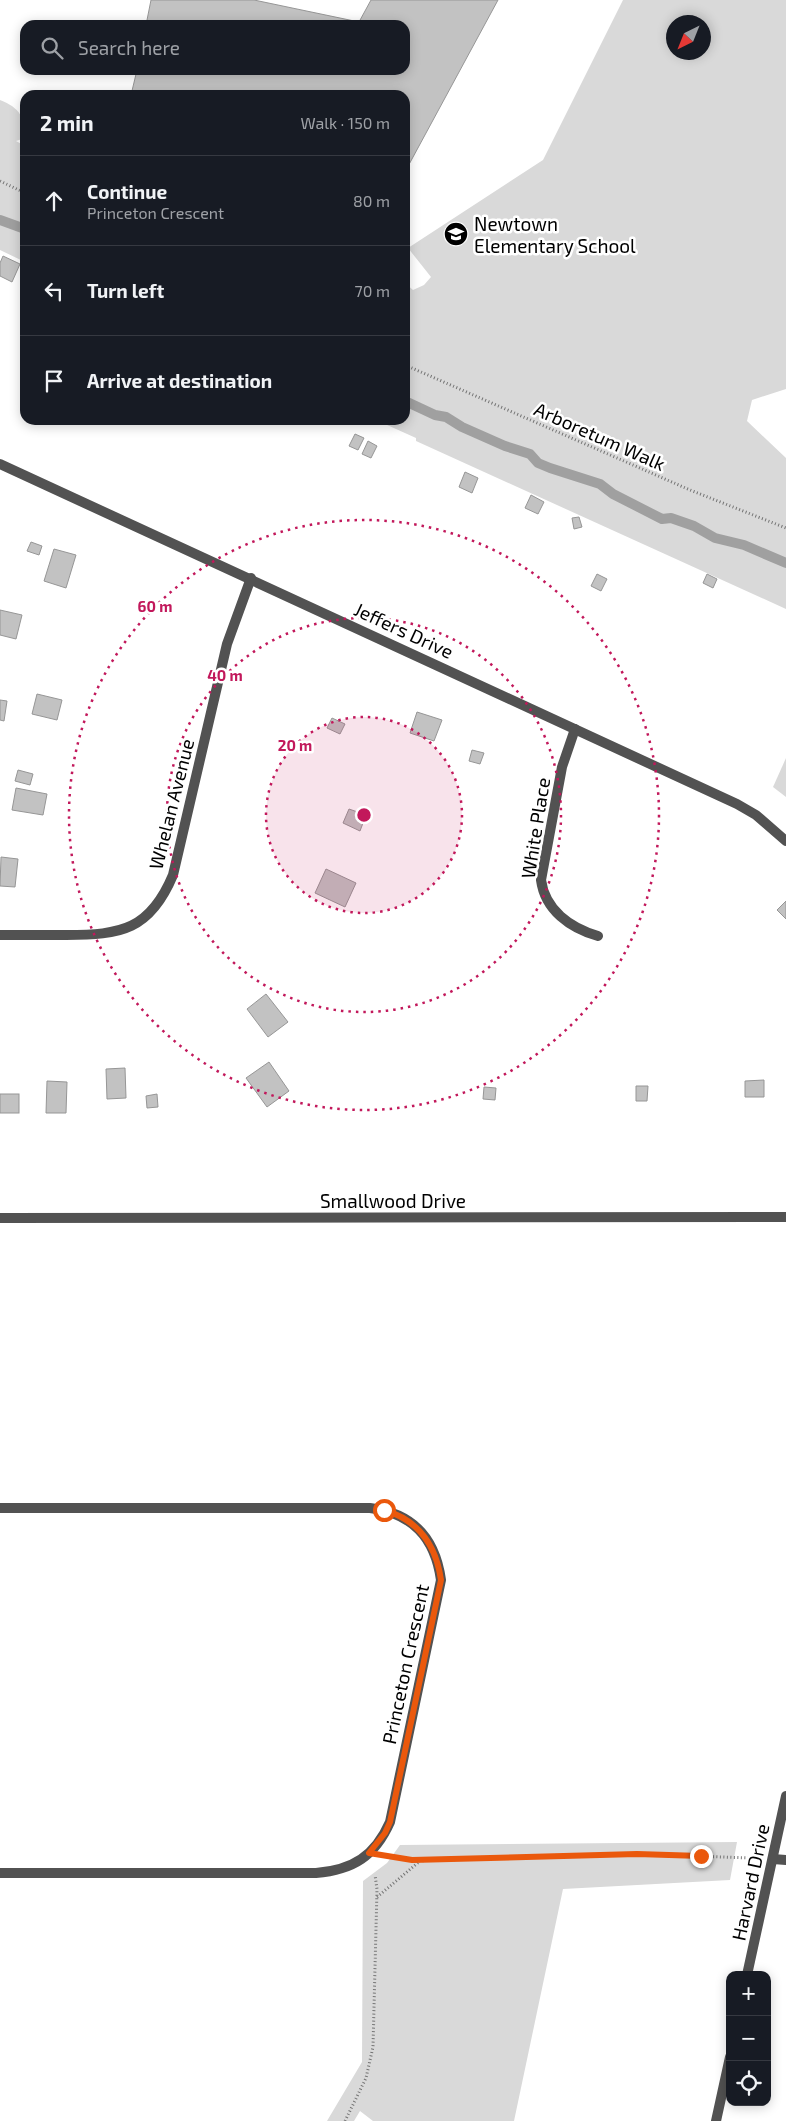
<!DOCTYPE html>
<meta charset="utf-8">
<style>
:root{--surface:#171b24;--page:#20242c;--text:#f1f3f6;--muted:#9ea1a6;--line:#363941}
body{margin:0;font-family:"Exo 2",sans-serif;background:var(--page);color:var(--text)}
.controls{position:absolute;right:15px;bottom:15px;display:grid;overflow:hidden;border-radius:10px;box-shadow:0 2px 12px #0003}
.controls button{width:45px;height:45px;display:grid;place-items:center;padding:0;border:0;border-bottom:1px solid var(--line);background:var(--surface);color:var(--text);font:25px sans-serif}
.compass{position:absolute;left:666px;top:15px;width:45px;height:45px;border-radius:50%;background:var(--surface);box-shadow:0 2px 12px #0003;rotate:223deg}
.stop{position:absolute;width:15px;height:15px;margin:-11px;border:4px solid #ea580c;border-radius:50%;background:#fff}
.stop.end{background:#ea580c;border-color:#fff;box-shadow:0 1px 5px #0008}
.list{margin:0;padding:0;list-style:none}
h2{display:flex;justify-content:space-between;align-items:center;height:65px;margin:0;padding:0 20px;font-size:21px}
h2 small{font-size:16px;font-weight:400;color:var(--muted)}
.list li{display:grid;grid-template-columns:32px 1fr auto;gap:15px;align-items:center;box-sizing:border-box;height:90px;padding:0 20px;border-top:1px solid var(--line)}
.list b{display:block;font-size:19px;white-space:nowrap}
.list p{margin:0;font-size:16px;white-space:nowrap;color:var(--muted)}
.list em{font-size:16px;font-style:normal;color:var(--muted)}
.icon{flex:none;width:28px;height:28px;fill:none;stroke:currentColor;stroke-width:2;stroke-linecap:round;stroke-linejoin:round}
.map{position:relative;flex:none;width:786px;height:2121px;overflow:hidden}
.search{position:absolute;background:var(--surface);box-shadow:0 2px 12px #0003;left:20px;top:20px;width:390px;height:55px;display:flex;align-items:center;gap:12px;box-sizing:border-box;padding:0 18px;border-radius:15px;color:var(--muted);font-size:19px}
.panel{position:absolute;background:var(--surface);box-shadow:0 2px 12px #0003;left:20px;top:90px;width:390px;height:335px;border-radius:15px}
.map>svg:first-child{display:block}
.green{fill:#d9d9d9;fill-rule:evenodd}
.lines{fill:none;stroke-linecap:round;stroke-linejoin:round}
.stream{stroke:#a0a0a0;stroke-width:10}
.building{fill:#c2c2c2;stroke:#969696}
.path{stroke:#747474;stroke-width:3;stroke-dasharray:1 2.5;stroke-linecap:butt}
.minor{stroke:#525252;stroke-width:10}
.tertiary{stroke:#525252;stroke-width:10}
.route{stroke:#ea580c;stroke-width:6}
.ring{fill:none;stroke:#c2185b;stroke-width:2.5;stroke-dasharray:2.5 5}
.labels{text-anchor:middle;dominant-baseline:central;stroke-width:5;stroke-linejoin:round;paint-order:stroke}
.poi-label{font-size:19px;fill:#000;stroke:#fff;text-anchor:start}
.street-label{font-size:19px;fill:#000;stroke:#fff}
.centre{fill:#c2185b;stroke:#fff;stroke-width:2.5}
.ring-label{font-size:15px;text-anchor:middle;font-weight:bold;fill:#c2185b;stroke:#fff;stroke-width:5;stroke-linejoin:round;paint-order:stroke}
</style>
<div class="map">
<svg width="786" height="2121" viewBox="0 0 786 2121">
<rect width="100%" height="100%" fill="#fff"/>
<g class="green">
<path d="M623 0H786V389L752 400 747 421 786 458V609L416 441V438L376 420H405V283L413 290 424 285 431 277 408 248 543 160ZM674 22H704V52H674Z"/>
<path d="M0 100C20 108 25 117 25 138L16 141 25 146V262L0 250Z"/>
<path d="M786 758V797L773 787Z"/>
<path d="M737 1842 730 1880 563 1889 514 2121H373L360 2111 354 2121H327L362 2062 363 1881 387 1863 400 1845Z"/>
</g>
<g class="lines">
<g class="stream">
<path d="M0 220 25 229"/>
<path d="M405 401 435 415 446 417 462 427 505 446 530 454 538 463 550 468 600 484 613 494 662 519 671 518 694 526 715 538 744 545 786 563"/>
</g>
</g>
<g class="building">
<path d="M151 0H254L359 22 371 0H498L406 170 405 95H131L137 70H405V25H146Z"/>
<path d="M3 256 20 264 12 282 0 276V263Z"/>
<path d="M355 434 364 438 358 450 349 446Z"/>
<path d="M368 441 377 446 371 458 362 454Z"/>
<path d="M465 472 478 478 472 493 459 487Z"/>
<path d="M531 495 544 502 538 514 525 508Z"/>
<path d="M579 517 582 527 574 529 572 518Z"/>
<path d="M31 542 42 546 39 555 27 551Z"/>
<path d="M54 549 76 555 66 588 44 581Z"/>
<path d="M597 574 607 579 601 591 591 586Z"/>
<path d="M707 574 717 579 713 588 703 583Z"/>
<path d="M0 610 22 615 16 639 0 635Z"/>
<path d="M37 694 62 700 57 720 32 714Z"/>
<path d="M0 700 7 701 4 721 0 720Z"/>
<path d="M417 712 442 720 434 741 410 733Z"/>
<path d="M332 718 345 724 340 734 327 728Z"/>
<path d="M472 750 484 753 480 764 469 761Z"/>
<path d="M18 770 33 774 30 785 15 781Z"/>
<path d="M16 788 47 794 43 815 12 810Z"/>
<path d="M349 809 366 815 360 831 343 823Z"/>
<path d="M1 857 18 859 15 887 0 886Z"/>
<path d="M326 869 356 883 345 907 315 893Z"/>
<path d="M786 901V919L777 910Z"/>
<path d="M266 994 288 1022 268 1037 247 1009Z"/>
<path d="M269 1062 289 1091 267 1107 246 1078Z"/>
<path d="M125 1068 126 1098 107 1099 106 1069Z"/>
<path d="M764 1080V1097H745V1081Z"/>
<path d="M47 1081 67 1082 66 1113H46Z"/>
<path d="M636 1086H648L647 1101H636Z"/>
<path d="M484 1087 496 1088 495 1100 483 1099Z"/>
<rect x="0" y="1094" width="19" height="19"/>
<path d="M157 1094 158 1107 147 1108 146 1096Z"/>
</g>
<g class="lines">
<g class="path">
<path d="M0 181 25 193"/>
<path d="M405 365 690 490 786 528"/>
<path d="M395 1857 412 1861 637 1854 750 1858"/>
<path d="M377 1897 420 1861"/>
<path d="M345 2121 366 2078 373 2047 377 1889 375 1875"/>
</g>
<g class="minor">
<path d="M0 464 737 804 756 815 786 841"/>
<path d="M575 729 562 767 541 880C545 910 570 928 598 936"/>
<path d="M0 935C22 935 44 935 66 935 121 935 150 930 173 875L227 644 251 578"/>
<path d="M0 1508H370C412 1513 435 1537 441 1580L390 1822C375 1856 353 1870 316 1873H0"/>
<path d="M773 1859 786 1860"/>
<path d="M747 1975 786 1796"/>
<path d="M716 2121 730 2057"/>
</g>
<path class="tertiary" d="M0 1218 786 1217"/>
</g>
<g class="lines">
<path class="route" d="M384 1510C418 1520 436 1545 441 1580L390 1822 385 1833 369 1853 412 1860 637 1854 701 1856"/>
</g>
<circle cx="364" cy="815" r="98" fill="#c2185b" fill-opacity=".12"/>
<g class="ring">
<circle cx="364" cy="815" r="98"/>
<circle cx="364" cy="815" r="197"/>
<circle cx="364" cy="815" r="295"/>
</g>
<defs>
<g id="school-disc" transform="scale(1.25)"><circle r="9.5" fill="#000" stroke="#fff"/><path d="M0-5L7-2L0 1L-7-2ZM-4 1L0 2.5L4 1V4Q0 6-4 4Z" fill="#fff"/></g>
</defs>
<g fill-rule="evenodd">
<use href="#school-disc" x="456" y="234"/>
</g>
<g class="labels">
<g class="poi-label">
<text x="474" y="223">Newtown<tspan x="474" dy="22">Elementary School</tspan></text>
</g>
<g class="street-label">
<text transform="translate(600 436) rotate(24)">Arboretum Walk</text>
<text transform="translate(404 630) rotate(25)">Jeffers Drive</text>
<text transform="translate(171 804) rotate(-76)">Whelan Avenue</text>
<text transform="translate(535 828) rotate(-81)">White Place</text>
<text x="393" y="1200">Smallwood Drive</text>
<text transform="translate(405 1664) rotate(-78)">Princeton Crescent</text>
<text transform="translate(750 1882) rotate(-78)">Harvard Drive</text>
</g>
</g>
<circle cx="364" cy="815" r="8" class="centre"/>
<g class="ring-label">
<text x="155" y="612">60 m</text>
<text x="225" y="681">40 m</text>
<text x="295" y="751">20 m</text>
</g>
</svg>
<div class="controls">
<button>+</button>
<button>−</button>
<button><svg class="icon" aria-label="locate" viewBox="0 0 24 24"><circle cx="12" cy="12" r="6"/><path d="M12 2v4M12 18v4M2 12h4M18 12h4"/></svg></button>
</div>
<svg class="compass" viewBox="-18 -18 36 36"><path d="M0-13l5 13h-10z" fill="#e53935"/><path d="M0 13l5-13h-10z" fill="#9ea1a6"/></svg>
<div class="stop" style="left:384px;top:1510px"></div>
<div class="stop end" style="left:701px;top:1856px"></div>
<div class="search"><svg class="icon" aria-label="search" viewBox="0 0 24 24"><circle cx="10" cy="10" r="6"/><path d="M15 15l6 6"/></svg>Search here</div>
<section class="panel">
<h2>2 min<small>Walk · 150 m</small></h2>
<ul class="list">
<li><svg class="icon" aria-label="ahead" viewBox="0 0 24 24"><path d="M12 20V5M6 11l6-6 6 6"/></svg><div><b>Continue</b><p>Princeton Crescent</p></div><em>80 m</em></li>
<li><svg class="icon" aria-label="left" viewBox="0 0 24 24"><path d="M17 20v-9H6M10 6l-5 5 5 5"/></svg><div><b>Turn left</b></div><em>70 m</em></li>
<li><svg class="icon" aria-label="arrive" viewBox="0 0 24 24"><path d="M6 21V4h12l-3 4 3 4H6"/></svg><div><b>Arrive at destination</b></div></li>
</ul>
</section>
</div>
